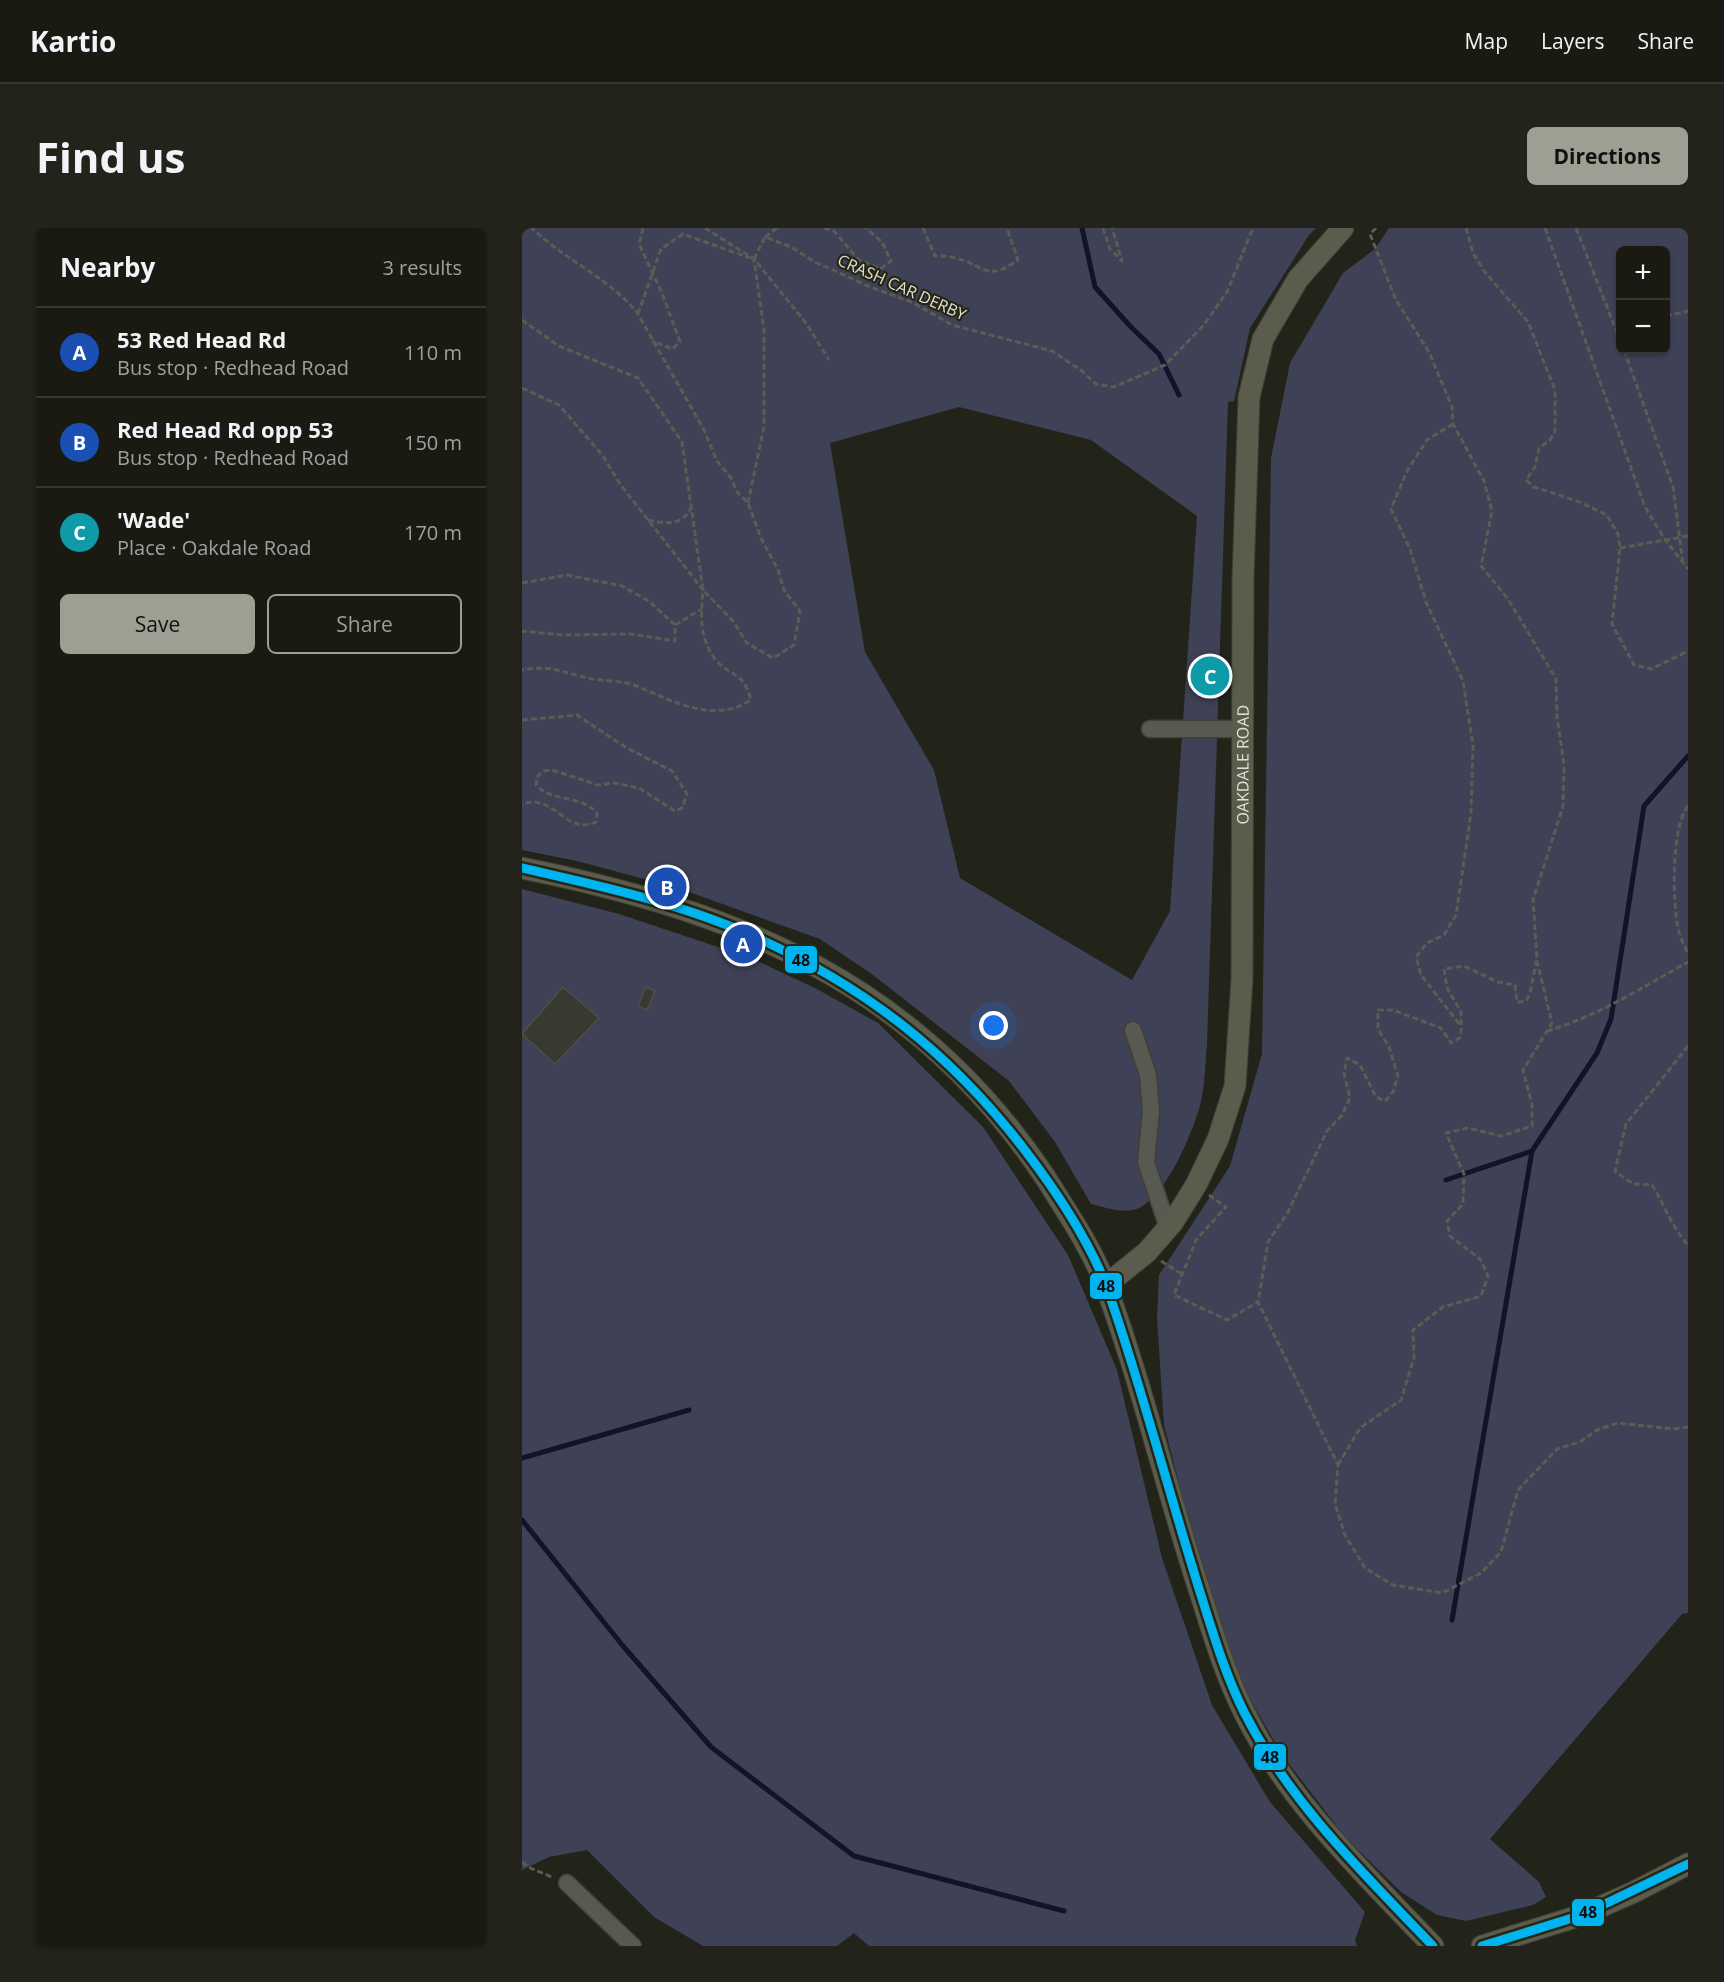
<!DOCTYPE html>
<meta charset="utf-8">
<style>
:root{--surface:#1a1a13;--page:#23231c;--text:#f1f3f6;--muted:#9fa1a0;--line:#383833;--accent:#9e9e93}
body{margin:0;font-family:"Open Sans",sans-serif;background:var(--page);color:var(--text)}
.controls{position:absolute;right:18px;top:18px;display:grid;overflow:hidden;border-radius:9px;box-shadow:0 2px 4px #0004}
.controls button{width:54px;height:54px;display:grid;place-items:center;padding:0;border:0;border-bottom:2px solid var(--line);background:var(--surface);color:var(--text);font:30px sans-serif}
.you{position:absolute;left:472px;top:798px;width:21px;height:21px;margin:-15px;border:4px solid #fff;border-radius:50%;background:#1a73e8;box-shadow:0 0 0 9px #1a73e833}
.badge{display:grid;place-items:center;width:39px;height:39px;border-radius:50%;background:var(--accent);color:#fff;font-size:20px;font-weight:700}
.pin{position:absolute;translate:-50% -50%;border:3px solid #fff;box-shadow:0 2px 6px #0006}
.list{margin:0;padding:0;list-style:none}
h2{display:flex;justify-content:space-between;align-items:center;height:78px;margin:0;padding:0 24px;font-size:26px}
h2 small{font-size:20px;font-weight:400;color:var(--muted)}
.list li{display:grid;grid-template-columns:39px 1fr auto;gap:18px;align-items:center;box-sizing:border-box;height:90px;padding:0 24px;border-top:2px solid var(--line)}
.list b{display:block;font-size:22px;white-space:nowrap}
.list p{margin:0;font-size:20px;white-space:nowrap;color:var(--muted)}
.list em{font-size:20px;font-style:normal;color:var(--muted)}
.actions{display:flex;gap:12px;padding:18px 24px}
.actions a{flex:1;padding:14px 0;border:2px solid var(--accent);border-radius:9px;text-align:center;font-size:21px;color:var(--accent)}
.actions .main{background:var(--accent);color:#111}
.map{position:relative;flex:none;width:1166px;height:1718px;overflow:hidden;border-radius:9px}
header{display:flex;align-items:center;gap:36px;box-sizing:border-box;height:84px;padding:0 30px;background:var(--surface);border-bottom:2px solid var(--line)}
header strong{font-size:28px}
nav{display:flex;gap:33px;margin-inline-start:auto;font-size:21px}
.intro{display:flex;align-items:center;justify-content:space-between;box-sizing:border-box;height:144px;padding:0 36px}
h1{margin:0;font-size:42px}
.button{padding:15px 27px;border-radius:9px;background:var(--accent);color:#111;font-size:21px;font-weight:700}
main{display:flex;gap:36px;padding:0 36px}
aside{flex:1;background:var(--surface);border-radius:9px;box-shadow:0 2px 4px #0004}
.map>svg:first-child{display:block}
.green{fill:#3f4156;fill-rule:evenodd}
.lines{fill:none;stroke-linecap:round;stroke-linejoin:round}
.stream{stroke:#121329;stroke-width:5}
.building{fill:#383931;stroke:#4e4f46;stroke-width:1.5}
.minor-casing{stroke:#3e3f37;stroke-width:19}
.major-casing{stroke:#3e3f37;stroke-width:23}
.path{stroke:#5b5c54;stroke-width:3;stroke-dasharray:6 3;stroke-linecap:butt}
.minor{stroke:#585951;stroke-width:16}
.major{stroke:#5b5c4c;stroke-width:21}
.bus-1-casing{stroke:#262715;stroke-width:14}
.bus-1{stroke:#00b5ef;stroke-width:9}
.labels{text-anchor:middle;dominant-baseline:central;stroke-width:4.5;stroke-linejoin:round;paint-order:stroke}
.street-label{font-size:16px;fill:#e0e1d5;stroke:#262715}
.line-badge{stroke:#262715;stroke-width:2}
.pale-badge-label{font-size:16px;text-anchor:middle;font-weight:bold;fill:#111}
</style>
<header>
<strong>Kartio</strong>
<nav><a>Map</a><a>Layers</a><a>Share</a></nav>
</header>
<div class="intro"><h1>Find us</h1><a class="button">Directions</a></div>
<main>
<aside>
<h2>Nearby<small>3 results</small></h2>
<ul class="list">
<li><span class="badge" style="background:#1a4fb4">A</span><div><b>53 Red Head Rd</b><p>Bus stop · Redhead Road</p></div><em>110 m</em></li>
<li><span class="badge" style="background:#1a4fb4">B</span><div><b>Red Head Rd opp 53</b><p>Bus stop · Redhead Road</p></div><em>150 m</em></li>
<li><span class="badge" style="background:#0f9aa8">C</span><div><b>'Wade'</b><p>Place · Oakdale Road</p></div><em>170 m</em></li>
</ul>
<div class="actions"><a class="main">Save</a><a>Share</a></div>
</aside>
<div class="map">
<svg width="1166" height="1718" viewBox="0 0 1166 1718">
<rect width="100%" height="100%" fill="#222319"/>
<g class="green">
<path d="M0 0H794L787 7 728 100 712 173 706 174 685 816C683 837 683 861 677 881 668 910 646 963 619 979 604 987 585 980 569 976L533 914 487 853 351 747 298 711 156 660 55 633 0 622ZM437 179 569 212 675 288 648 683 610 752 438 650 412 542 343 424 308 215Z"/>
<path d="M867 0H1166V1385L1160 1386 968 1611 1017 1654 1024 1669 1011 1677 944 1693 915 1687 879 1664 823 1609 761 1528 708 1437 669 1302 642 1197 635 1091 637 1047 708 938 740 826 749 230 768 135 821 45 853 21ZM1098 22H1144V122H1098Z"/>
<path d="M0 661 97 686 229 730 293 760 356 795 461 899 546 1027 595 1142 640 1330 690 1477 748 1574 843 1684 833 1712 835 1718H347L332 1705 315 1718H181L132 1689 65 1622 27 1629 0 1642Z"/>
</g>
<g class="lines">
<g class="stream">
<path d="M560 0 573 59 608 98 637 126 657 167"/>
<path d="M924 952 1010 923"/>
<path d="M0 1230 167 1182"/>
<path d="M0 1292 101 1418 189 1519 332 1628 542 1683"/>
<path d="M930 1392 1010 923 1075 825 1089 791 1122 578 1166 528"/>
</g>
</g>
<g class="building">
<path d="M41 759 77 790 33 836 0 806Z"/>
<path d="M124 759 133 763 125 782 116 778Z"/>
</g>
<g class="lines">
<g class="minor-casing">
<g id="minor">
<path d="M628 501H721"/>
<path d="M611 802 626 847 629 883 624 934 646 1000"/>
<path d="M45 1655 111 1718"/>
</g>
</g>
<g class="major-casing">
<g id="major">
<path d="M0 640C219 684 395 757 523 949 545 984 571 1022 585 1061 621 1160 645 1264 678 1364 691 1405 703 1446 722 1484 767 1575 842 1645 911 1718"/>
<path id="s1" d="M584 1057 625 1024 651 994 674 957 696 911 713 858 720 751 721 351 727 169 741 111 776 51 821 0"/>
<path d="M960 1718 1060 1687 1112 1664 1166 1636"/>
</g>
</g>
<g class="path">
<path d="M121 0 117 16 140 65 158 114 150 121 130 113"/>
<path d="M183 0 232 31 284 95 307 132"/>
<path d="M302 0 312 3 336 31 358 41 369 33 360 14 344 0"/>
<path d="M401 0 413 28C420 28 427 28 433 30 464 37 463 55 496 32L485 0"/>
<path d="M581 0 588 21 600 33 590 0"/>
<path d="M854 0 848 6 874 72 907 124 930 179 931 196 962 253 970 283 959 338 986 371 1034 451 1035 490 1042 536 1041 578 1011 672 1015 731 1008 765 1004 773 995 774 993 757 976 754 942 738 922 741 925 760 939 784V809L929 815 919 800 871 782H856V801L867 819 876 848 871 864 863 873 854 869 838 837 825 830 822 846 828 870 820 887 805 903 766 984 746 1014 736 1074 816 1237 813 1276 823 1307 843 1340 871 1357 920 1365 959 1345 979 1324 996 1262 1035 1221 1058 1214 1075 1202 1096 1195 1151 1201 1166 1199"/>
<path d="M944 0 951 25 962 43 1006 94 1033 162V203L1028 212 1017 220 1013 239 1004 252 1012 259 1055 273 1085 287 1096 306 1098 320 1090 396 1112 437 1129 441 1164 424 1166 425"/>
<path d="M1023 0 1123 279 1144 313 1166 341"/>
<path d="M1054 0 1098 112"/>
<path d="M243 9 255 0"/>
<path d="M232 31 243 9 269 19 291 33 348 59 390 74 430 97 530 123 560 143 574 156 592 159 643 137 681 98 705 64 731 0"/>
<path d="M116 86 139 21 161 6 228 30"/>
<path d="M1144 88 1166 83"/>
<path d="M0 92 37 118 116 150 160 214 181 362 211 393 225 415 251 430 272 417 278 383 262 362 256 342 239 310 226 275 215 264 209 250 195 233 182 202 116 86C87 49 42 32 10 0"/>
<path d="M1102 122 1151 259 1161 336"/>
<path d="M0 160 37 177 81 228 98 256 181 362C179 387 177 410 193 431 210 451 220 441 229 472 191 497 150 472 112 457 100 453 84 453 71 451 44 446 29 436 0 442"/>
<path d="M931 196 905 212 885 243 869 281 888 321 904 374 941 453 951 518 949 585 934 687 922 707 905 715 894 729 899 747 938 797"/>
<path d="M226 275 242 199V102L232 31"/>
<path d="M126 292C144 296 160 298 169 280"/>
<path d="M1098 320 1166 308"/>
<path d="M0 355 45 347 100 358 128 374 153 397V413L110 406 40 407 0 403"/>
<path d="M153 397 180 381"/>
<path d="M0 492 55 487 103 519 150 543 165 566 160 580 153 583 117 560 93 555 76 557 30 542 21 543 15 549 14 557C31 575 58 566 75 585L74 594C43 608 34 565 0 576"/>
<path d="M1166 578C1149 599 1150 677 1157 704 1159 711 1163 719 1166 726"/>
<path d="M1025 803C1076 788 1119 760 1166 734"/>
<path d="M1166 818 1104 896 1093 943 1111 956 1130 957C1142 976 1152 1003 1166 1017"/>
<path d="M687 967 704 979 674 1012 652 1067 705 1092 736 1074"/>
<path d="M639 1033 660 1046"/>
<path d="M816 1237 838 1200 879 1172 892 1130 891 1102 921 1079 959 1068 966 1048 958 1031 928 1008 925 993 941 976 942 946 924 905 946 900 979 908 1010 898V877L1001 842 1030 795 1015 733"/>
<path d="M0 1634 6 1639 32 1650"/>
</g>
<use href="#minor" class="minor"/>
<use href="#major" class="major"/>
<g class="bus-1-casing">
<g id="bus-1">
<path d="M0 640C78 658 158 675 231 708 344 759 430 826 505 925 534 963 561 1004 580 1047 591 1075 600 1104 609 1133 633 1210 654 1287 678 1364 691 1405 703 1446 722 1484 768 1575 842 1646 911 1718"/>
<path d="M960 1718 1060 1687 1166 1636"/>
</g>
</g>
<use href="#bus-1" class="bus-1"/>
</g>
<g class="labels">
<g class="street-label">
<text transform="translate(380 59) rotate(24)">CRASH CAR DERBY</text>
<text stroke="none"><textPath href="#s1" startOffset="564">OAKDALE ROAD</textPath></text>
</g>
</g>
<g class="line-badge">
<rect x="262" y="717" width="34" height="29" rx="6" fill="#00b5ef"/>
<rect x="567" y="1044" width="34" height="28" rx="6" fill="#00b5ef"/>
<rect x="731" y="1515" width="34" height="28" rx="6" fill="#00b5ef"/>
<rect x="1049" y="1670" width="34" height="29" rx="6" fill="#00b5ef"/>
</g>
<g class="pale-badge-label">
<text x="279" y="738">48</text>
<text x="584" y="1064">48</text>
<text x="748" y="1535">48</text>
<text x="1066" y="1690">48</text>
</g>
</svg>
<div class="controls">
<button>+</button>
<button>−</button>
</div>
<div class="you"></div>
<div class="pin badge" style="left:221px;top:716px;background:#1a4fb4">A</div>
<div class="pin badge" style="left:145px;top:659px;background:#1a4fb4">B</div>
<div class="pin badge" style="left:688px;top:448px;background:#0f9aa8">C</div>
</div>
</main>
